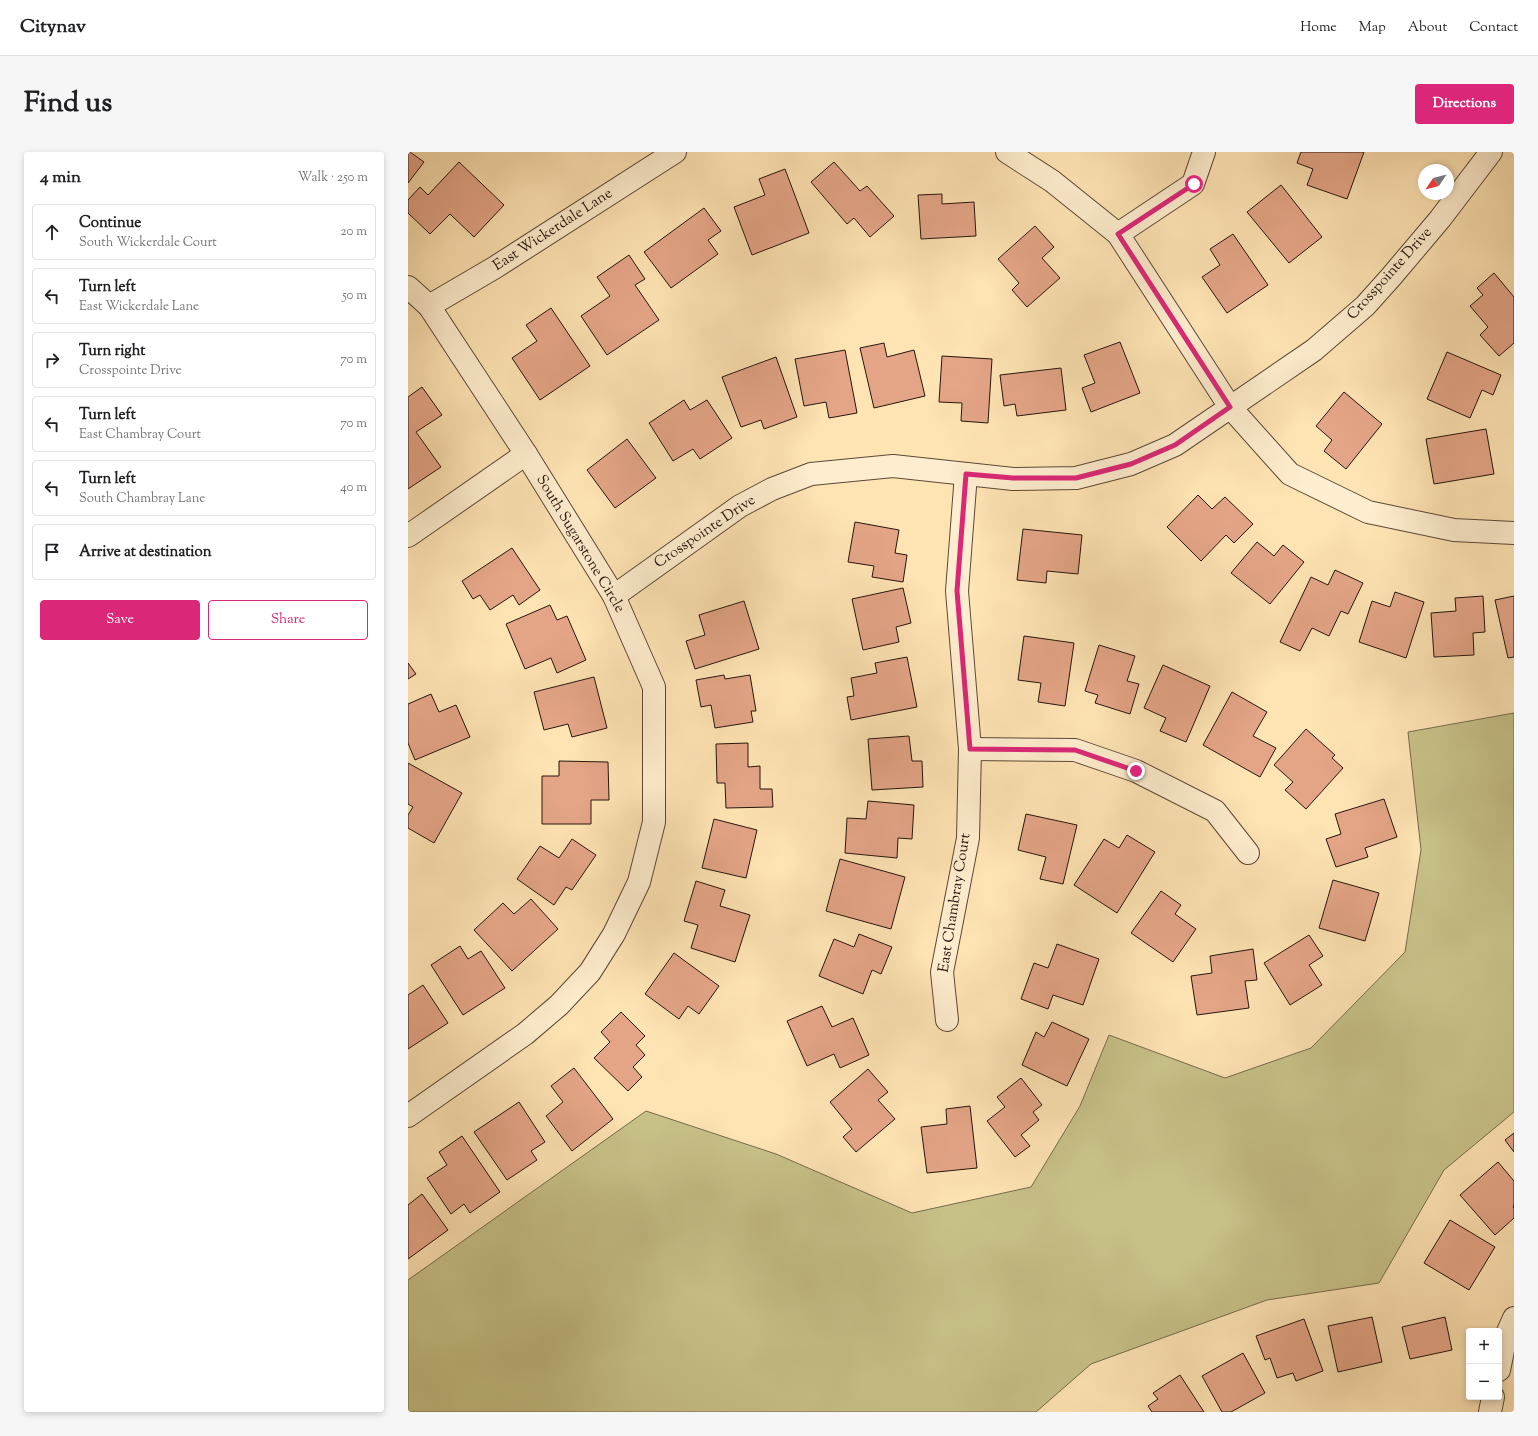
<!DOCTYPE html>
<meta charset="utf-8">
<style>
:root{--surface:#fff;--page:#f6f6f6;--text:#202124;--muted:#757577;--line:#e0e0e0;--accent:#db2777}
body{margin:0;font-family:"Sorts Mill Goudy",serif;background:var(--page);color:var(--text)}
.controls{position:absolute;right:12px;bottom:12px;display:grid;overflow:hidden;border-radius:4px;box-shadow:0 2px 6px #0003}
.controls button{width:36px;height:36px;display:grid;place-items:center;padding:0;border:0;border-bottom:1px solid var(--line);background:var(--surface);color:var(--text);font:20px sans-serif}
.compass{position:absolute;left:1010px;top:12px;width:36px;height:36px;border-radius:50%;background:var(--surface);box-shadow:0 2px 6px #0003;rotate:235deg}
.stop{position:absolute;width:12px;height:12px;margin:-9px;border:3px solid #db2777;border-radius:50%;background:#fff}
.stop.end{background:#db2777;border-color:#fff;box-shadow:0 1px 4px #0008}
.list{margin:0;padding:0;list-style:none}
h2{display:flex;justify-content:space-between;align-items:center;height:52px;margin:0;padding:0 16px;font-size:17px}
h2 small{font-size:13px;font-weight:400;color:var(--muted)}
.list li{display:grid;grid-template-columns:26px 1fr auto;gap:12px;align-items:center;box-sizing:border-box;height:56px;margin:0 8px 8px;padding:0 8px;border:1px solid var(--line);border-radius:4px}
.list b{display:block;font-size:15px;white-space:nowrap}
.list p{margin:0;font-size:13px;white-space:nowrap;color:var(--muted)}
.list em{font-size:13px;font-style:normal;color:var(--muted)}
.actions{display:flex;gap:8px;padding:12px 16px}
.actions a{flex:1;padding:9px 0;border:1px solid var(--accent);border-radius:4px;text-align:center;font-size:14px;color:var(--accent)}
.actions .main{background:var(--accent);color:#fff}
.icon{flex:none;width:22px;height:22px;fill:none;stroke:currentColor;stroke-width:2;stroke-linecap:round;stroke-linejoin:round}
.map{position:relative;flex:none;width:1106px;height:1260px;overflow:hidden;border-radius:4px}
header{display:flex;align-items:center;gap:24px;box-sizing:border-box;height:56px;padding:0 20px;background:var(--surface);border-bottom:1px solid var(--line)}
header strong{font-size:19px}
nav{display:flex;gap:22px;margin-inline-start:auto;font-size:14px}
.intro{display:flex;align-items:center;justify-content:space-between;box-sizing:border-box;height:96px;padding:0 24px}
h1{margin:0;font-size:28px}
.button{padding:10px 18px;border-radius:4px;background:var(--accent);color:#fff;font-size:14px;font-weight:700}
main{display:flex;gap:24px;padding:0 24px}
aside{flex:1;background:var(--surface);border-radius:4px;box-shadow:0 2px 6px #0003}
.map>svg:first-child{display:block}
.green{fill:#c7c188;stroke:#766b4a}
.building{fill:#e4a587;stroke:#26150d}
.lines{fill:none;stroke-linecap:round;stroke-linejoin:round}
.street-casing{stroke:#5c4836;stroke-width:24}
.street{stroke:#feedce;stroke-width:22}
.route{stroke:#db2777;stroke-width:5}
.labels{text-anchor:middle;dominant-baseline:central;stroke-width:3;stroke-linejoin:round;paint-order:stroke}
.street-label{font-size:15px;fill:#26150d;stroke:#feedce}
</style>
<header>
<strong>Citynav</strong>
<nav><a>Home</a><a>Map</a><a>About</a><a>Contact</a></nav>
</header>
<div class="intro"><h1>Find us</h1><a class="button">Directions</a></div>
<main>
<aside>
<h2>4 min<small>Walk · 250 m</small></h2>
<ul class="list">
<li><svg class="icon" aria-label="ahead" viewBox="0 0 24 24"><path d="M12 20V5M6 11l6-6 6 6"/></svg><div><b>Continue</b><p>South Wickerdale Court</p></div><em>20 m</em></li>
<li><svg class="icon" aria-label="left" viewBox="0 0 24 24"><path d="M17 20v-9H6M10 6l-5 5 5 5"/></svg><div><b>Turn left</b><p>East Wickerdale Lane</p></div><em>50 m</em></li>
<li><svg class="icon" aria-label="right" viewBox="0 0 24 24"><path d="M7 20v-9h11M14 6l5 5-5 5"/></svg><div><b>Turn right</b><p>Crosspointe Drive</p></div><em>70 m</em></li>
<li><svg class="icon" aria-label="left" viewBox="0 0 24 24"><path d="M17 20v-9H6M10 6l-5 5 5 5"/></svg><div><b>Turn left</b><p>East Chambray Court</p></div><em>70 m</em></li>
<li><svg class="icon" aria-label="left" viewBox="0 0 24 24"><path d="M17 20v-9H6M10 6l-5 5 5 5"/></svg><div><b>Turn left</b><p>South Chambray Lane</p></div><em>40 m</em></li>
<li><svg class="icon" aria-label="arrive" viewBox="0 0 24 24"><path d="M6 21V4h12l-3 4 3 4H6"/></svg><div><b>Arrive at destination</b></div></li>
</ul>
<div class="actions"><a class="main">Save</a><a>Share</a></div>
</aside>
<div class="map">
<svg width="1106" height="1260" viewBox="0 0 1106 1260">
<rect width="100%" height="100%" fill="#fee3b3"/>
<filter id="stains"><feTurbulence type="fractalNoise" baseFrequency=".005" numOctaves="4"/><feColorMatrix values="0 0 0 0 .2 0 0 0 0 .09 0 0 0 0 .02 0 0 0 .5 -.17"/></filter>
<radialGradient id="worn" r=".72"><stop offset=".6" stop-color="#630" stop-opacity="0"/><stop offset="1" stop-color="#630" stop-opacity=".3"/></radialGradient>
<path class="green" d="M1106 561V960L1036 1018 971 1131 859 1148 683 1212 628 1260H0V1128L238 959 368 1002 504 1061 623 1035 672 954 701 883 817 926 903 896 997 800 1013 698 1000 580Z"/>
<g class="building">
<path d="M0 0H2L16 10 0 31Z"/>
<path d="M893 0H956L939 47 899 33 905 17 889 11Z"/>
<path d="M51 10 96 53 66 85 42 62 22 82 0 61V48L12 35 20 43Z"/>
<path d="M426 10 452 39 459 34 486 64 462 85 446 66 439 72 403 30Z"/>
<path d="M377 17 401 81 344 103 326 55 357 43 351 27Z"/>
<path d="M873 33 914 85 881 111 839 60Z"/>
<path d="M534 42V52L566 50 568 84 513 87 510 43Z"/>
<path d="M296 56 313 79 300 88 310 102 263 136 236 100Z"/>
<path d="M627 74 646 95 634 106 652 126 619 155 604 138 611 131 590 107Z"/>
<path d="M825 82 860 133 819 161 794 125 812 113 802 97Z"/>
<path d="M221 103 237 127 227 133 251 168 199 203 173 164 202 144 189 125Z"/>
<path d="M1086 121 1106 145V191L1091 204 1072 183 1080 175 1062 154 1075 143 1069 136Z"/>
<path d="M143 156 182 214 132 248 104 206 129 189 118 173Z"/>
<path d="M712 190 732 241 683 260 674 236 687 231 676 203Z"/>
<path d="M476 191 479 205 506 198 517 244 466 256 452 196Z"/>
<path d="M437 198 449 261 421 266 418 250 396 254 387 207Z"/>
<path d="M1039 200 1093 223 1085 243 1074 238 1062 266 1019 247Z"/>
<path d="M534 204 584 207 580 271 553 269 554 251 531 250Z"/>
<path d="M368 205 389 265 356 277 353 268 333 275 314 225Z"/>
<path d="M653 216 658 258 609 264 607 252 596 254 592 223Z"/>
<path d="M14 235 34 263 8 280 33 315 0 337V245Z"/>
<path d="M936 240 974 272 938 317 916 299 924 288 908 274Z"/>
<path d="M276 248 282 258 299 248 324 286 292 307 285 297 265 309 241 271Z"/>
<path d="M1078 277 1086 322 1026 332 1018 287Z"/>
<path d="M219 287 248 326 207 356 179 318Z"/>
<path d="M790 343 804 357 817 345 845 372 826 391 818 383 793 409 759 375Z"/>
<path d="M447 370 491 378 487 401 499 403 495 430 464 425 466 414 440 410Z"/>
<path d="M615 377 674 383 670 422 639 419 638 431 609 428Z"/>
<path d="M849 390 866 404 875 393 896 410 862 452 823 421Z"/>
<path d="M104 396 132 438 111 453 105 443 82 458 72 443 65 447 54 429Z"/>
<path d="M927 418 955 431 940 462 933 459 921 484 904 476 892 499 872 490 903 425 920 433Z"/>
<path d="M495 436 503 471 488 475 491 490 455 498 444 447Z"/>
<path d="M987 440 1016 450 998 506 951 490 964 449 982 455Z"/>
<path d="M1075 444 1077 480 1065 481 1066 503 1026 505 1023 461 1048 459 1047 446Z"/>
<path d="M1106 444V505L1100 506 1087 448Z"/>
<path d="M336 449 351 497 287 517 278 489 297 483 291 463Z"/>
<path d="M142 453 149 468 159 464 178 508 149 521 143 506 117 517 98 472Z"/>
<path d="M616 484 666 491 657 554 630 550 633 531 610 528Z"/>
<path d="M691 493 727 504 719 529 731 532 722 562 687 551 690 543 677 539Z"/>
<path d="M499 505 509 555 443 568 439 545 446 544 443 526 469 521 467 511Z"/>
<path d="M0 511 8 522 0 527Z"/>
<path d="M755 513 802 534 778 590 752 579 758 566 736 556Z"/>
<path d="M316 523 317 527 342 523 348 559H343L345 570 307 576 303 553 293 555 288 528Z"/>
<path d="M186 525 199 576 164 585 160 572 136 578 126 540Z"/>
<path d="M824 540 859 560 845 584 868 596 852 625 795 593Z"/>
<path d="M23 542 31 560 48 553 62 585 7 608 0 591V552Z"/>
<path d="M898 577 927 603 924 606 935 616 898 657 877 638 885 630 866 613Z"/>
<path d="M501 584 504 609H514L515 635 464 638 460 587Z"/>
<path d="M340 591V615L352 614V637H364L365 655 318 656 317 631H309L308 592Z"/>
<path d="M151 609 200 610 201 648H183V672H134V624H151Z"/>
<path d="M0 611 54 641 26 691 0 676V663L5 655 0 652Z"/>
<path d="M976 647 989 685 957 696 960 705 928 715 918 687 933 682 927 662Z"/>
<path d="M460 649 506 653 504 687 490 686 489 706 437 701 439 666 458 667Z"/>
<path d="M618 662 669 673 655 732 632 727 638 705 610 698Z"/>
<path d="M306 667 349 678 338 726 294 716Z"/>
<path d="M719 683 747 700 709 761 666 733 696 687 711 696Z"/>
<path d="M164 687 188 703 164 738 158 735 146 753 109 727 132 694 151 706Z"/>
<path d="M432 707 497 725 483 777 418 759Z"/>
<path d="M925 728 971 741 957 789 911 776Z"/>
<path d="M288 729 317 738 312 754 342 763 327 810 283 796 290 773 276 769Z"/>
<path d="M753 739 773 753 767 762 788 777 765 810 723 781Z"/>
<path d="M123 747 150 777 104 819 66 778 95 751 106 762Z"/>
<path d="M451 782 484 795 473 822 464 818 455 842 411 824 426 787 446 795Z"/>
<path d="M901 783 915 804 901 813 914 833 882 853 856 811Z"/>
<path d="M649 792 691 807 675 853 645 843 640 857 613 847 626 811 640 816Z"/>
<path d="M52 794 60 807 73 799 97 836 55 863 23 813Z"/>
<path d="M845 797 849 828 837 829 841 856 789 863 783 824 804 821 802 804Z"/>
<path d="M266 801 311 834 291 862 280 854 271 867 237 842Z"/>
<path d="M15 833 40 871 0 897V843Z"/>
<path d="M414 854 424 875 445 866 461 903 432 916 426 902 399 914 379 869Z"/>
<path d="M213 860 237 884 228 893 237 903 225 915 234 925 220 939 186 906 202 890 193 880Z"/>
<path d="M644 870 681 887 659 934 614 913 628 880 636 885Z"/>
<path d="M166 916 205 967 164 999 138 964 155 950 143 934Z"/>
<path d="M460 917 480 940 470 948 487 967 448 1000 435 985 444 977 422 950Z"/>
<path d="M613 926 634 953 625 960 631 968 613 983 622 994 607 1005 579 969 597 955 589 945Z"/>
<path d="M111 950 137 990 123 999 129 1008 99 1028 66 980Z"/>
<path d="M562 954 569 1016 519 1021 513 975 539 972 538 957Z"/>
<path d="M1106 981V1000L1097 988Z"/>
<path d="M54 984 92 1040 62 1061 56 1052 43 1062 19 1026 39 1013 31 1000Z"/>
<path d="M1090 1010 1106 1029V1053L1105 1055 1106 1056V1066L1087 1083 1052 1043Z"/>
<path d="M14 1042 40 1078 0 1107V1053Z"/>
<path d="M1042 1068 1087 1095 1061 1138 1016 1111Z"/>
<path d="M964 1165 974 1210 930 1220 920 1174Z"/>
<path d="M1037 1165 1044 1198 1002 1207 994 1175Z"/>
<path d="M896 1167 915 1219 888 1229 885 1221 869 1226 862 1206 857 1208 848 1184Z"/>
<path d="M835 1201 857 1241 823 1260H814L794 1224Z"/>
<path d="M772 1223 796 1260H744L740 1254 750 1247 745 1241Z"/>
</g>
<g class="lines">
<g class="street-casing">
<g id="street">
<path d="M599 0 644 29 710 82 822 255 882 322 960 360 1046 378 1106 381"/>
<path d="M710 82 785 32 796 0"/>
<path d="M0 135 21 154 118 302 206 444 246 535V670L231 730 206 782 182 820 151 853 117 882 0 964"/>
<path d="M21 154 86 116 267 0"/>
<path d="M0 384 118 302"/>
<path d="M206 444 332 354 364 337 403 322 485 314 605 327 668 326 723 312 767 293 906 198 957 154 983 125 1032 67 1083 0"/>
<path d="M562 597 667 598 728 619 807 659 840 701"/>
<path d="M539 868 534 820 560 686 562 597 549 439 558 322"/>
<path d="M1091 1218 1098 1184 1106 1166"/>
<path d="M1082 1260 1085 1245"/>
</g>
</g>
<use href="#street" class="street"/>
</g>
<g class="lines">
<path class="route" d="M728 619 667 598 562 597 549 439 558 322 605 326H668L723 312 767 293 822 255 710 82 786 32"/>
</g>
<g class="labels">
<g class="street-label">
<text transform="translate(145 78) rotate(-33)">East Wickerdale Lane</text>
<text transform="translate(982 122) rotate(-48)">Crosspointe Drive</text>
<text transform="translate(297 380) rotate(-34)">Crosspointe Drive</text>
<text transform="translate(172 392) rotate(59)">South Sugarstone Circle</text>
<text transform="translate(547 751) rotate(-81)">East Chambray Court</text>
</g>
</g>
<rect width="100%" height="100%" filter="url(#stains)"/>
<rect width="100%" height="100%" fill="url(#worn)"/>
</svg>
<div class="controls">
<button>+</button>
<button>−</button>
</div>
<svg class="compass" viewBox="-18 -18 36 36"><path d="M0-13l5 13h-10z" fill="#e53935"/><path d="M0 13l5-13h-10z" fill="#757577"/></svg>
<div class="stop" style="left:786px;top:32px"></div>
<div class="stop end" style="left:728px;top:619px"></div>
</div>
</main>
